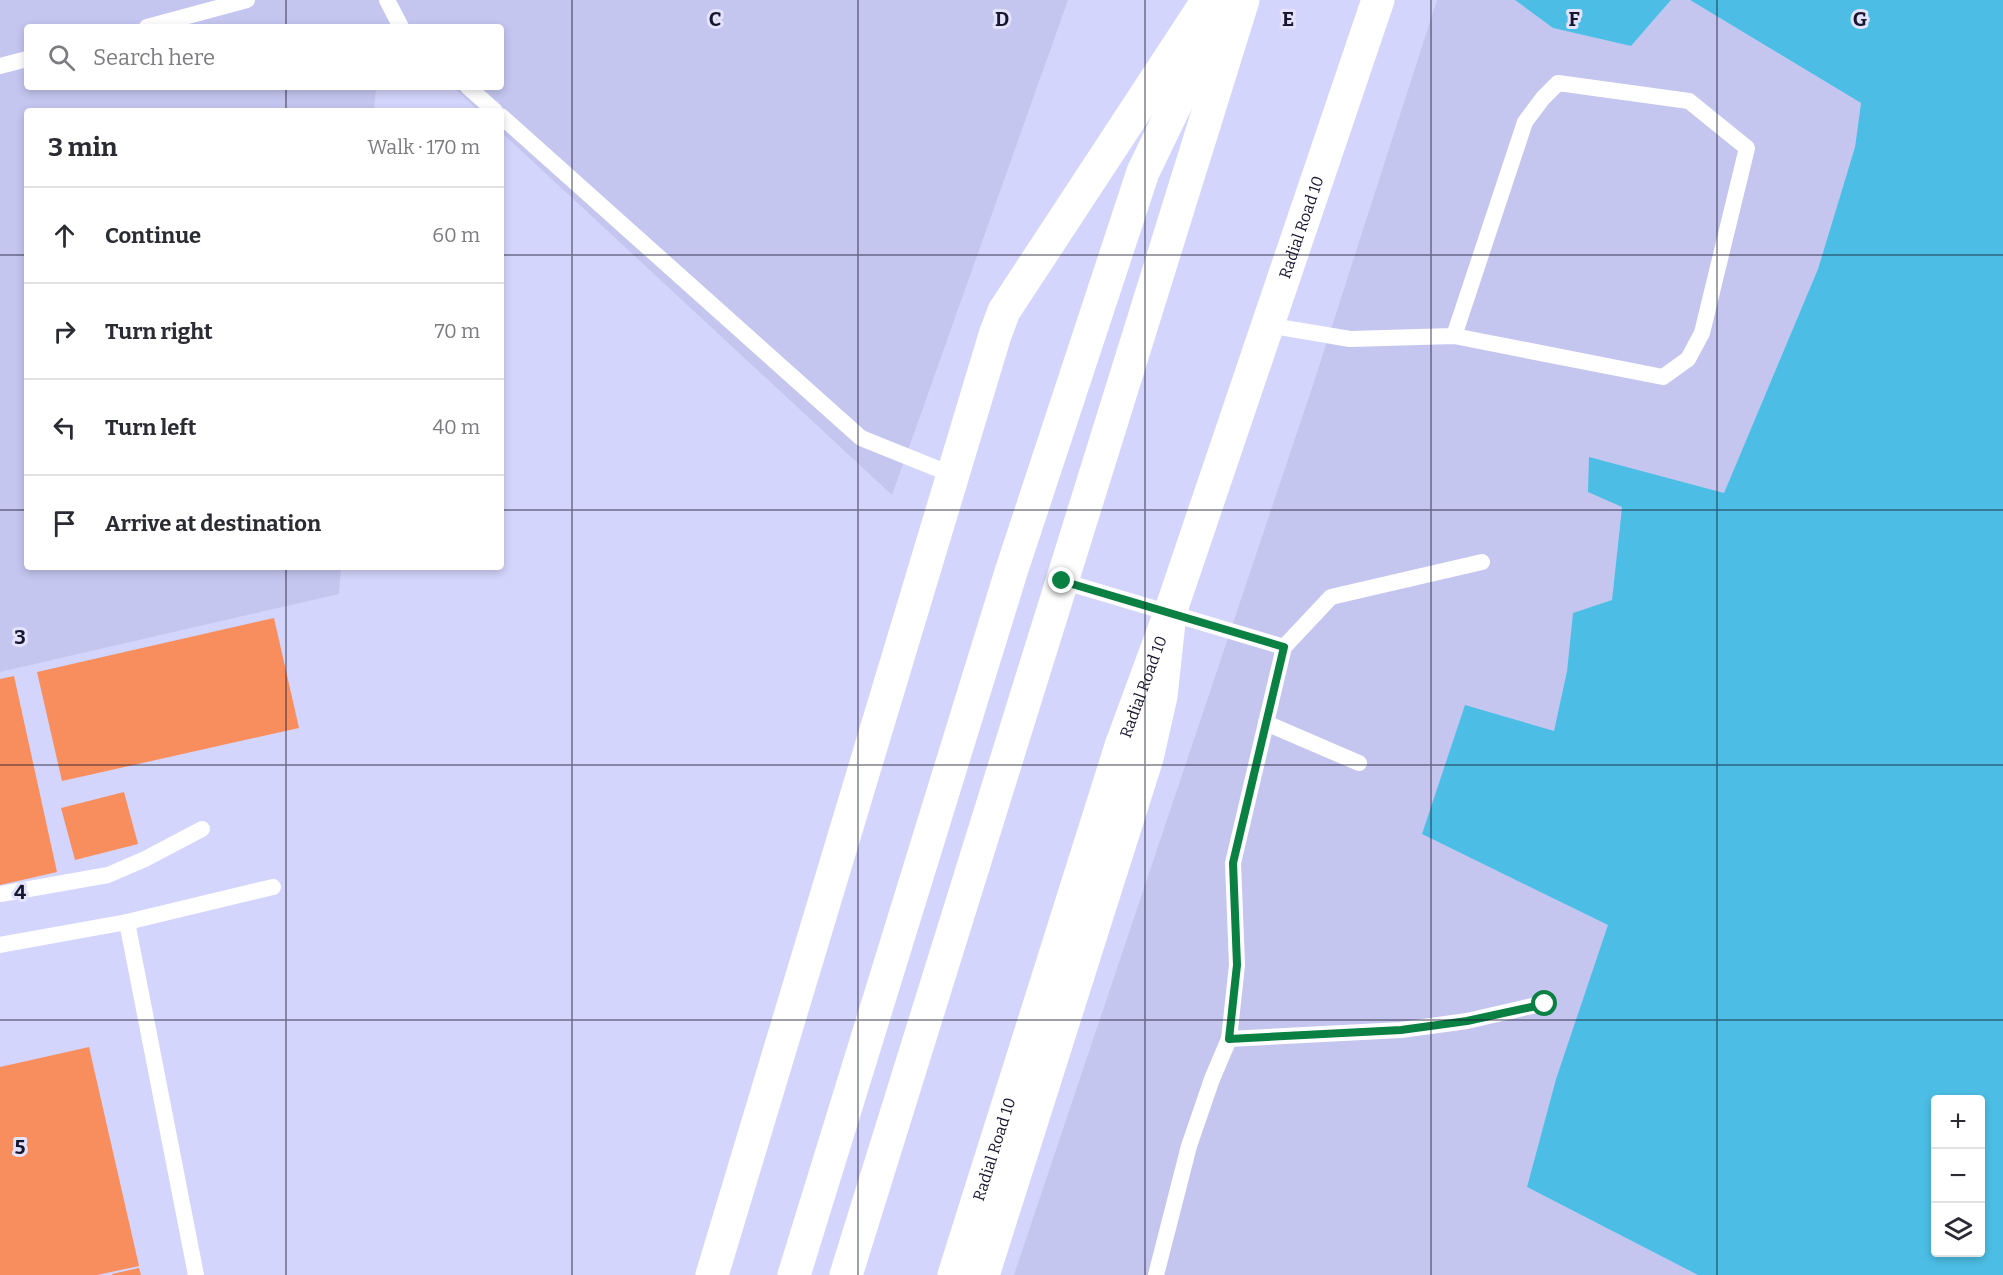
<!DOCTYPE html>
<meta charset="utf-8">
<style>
:root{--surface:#fff;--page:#f2f2f3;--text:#2b2b33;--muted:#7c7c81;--line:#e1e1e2}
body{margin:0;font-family:Bitter,serif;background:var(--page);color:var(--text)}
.controls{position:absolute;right:18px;bottom:18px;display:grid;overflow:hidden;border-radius:6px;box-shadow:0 3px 9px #0003}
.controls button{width:54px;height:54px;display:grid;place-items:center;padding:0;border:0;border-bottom:2px solid var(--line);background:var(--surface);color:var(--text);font:30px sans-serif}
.stop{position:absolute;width:18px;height:18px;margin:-14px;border:4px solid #0b8043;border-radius:50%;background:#fff}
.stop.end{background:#0b8043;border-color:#fff;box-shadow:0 2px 6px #0008}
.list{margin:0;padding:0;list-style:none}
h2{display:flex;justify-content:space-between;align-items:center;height:78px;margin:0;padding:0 24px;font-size:26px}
h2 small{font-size:20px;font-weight:400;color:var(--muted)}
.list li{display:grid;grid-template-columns:39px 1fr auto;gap:18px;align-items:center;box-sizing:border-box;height:96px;padding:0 24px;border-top:2px solid var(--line)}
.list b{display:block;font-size:22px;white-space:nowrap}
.list em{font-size:20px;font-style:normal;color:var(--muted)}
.icon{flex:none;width:33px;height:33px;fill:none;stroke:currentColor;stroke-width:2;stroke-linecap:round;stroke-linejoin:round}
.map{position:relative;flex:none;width:2003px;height:1275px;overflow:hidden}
.search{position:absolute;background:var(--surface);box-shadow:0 3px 9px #0003;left:24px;top:24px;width:480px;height:66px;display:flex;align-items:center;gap:15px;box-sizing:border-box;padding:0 21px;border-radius:6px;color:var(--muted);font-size:22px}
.panel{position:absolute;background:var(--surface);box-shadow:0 3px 9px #0003;left:24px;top:108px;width:480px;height:462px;border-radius:6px}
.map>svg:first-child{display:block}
.built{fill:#c5c6f0}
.water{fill:#4cbee5;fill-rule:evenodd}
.building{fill:#f88e5d}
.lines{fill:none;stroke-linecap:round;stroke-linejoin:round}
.service{stroke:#fff;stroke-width:16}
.minor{stroke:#fff;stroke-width:33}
.trunk{stroke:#fff;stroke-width:33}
.motorway{stroke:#fff;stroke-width:33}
.route{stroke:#0b8043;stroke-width:8}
.grid{fill:none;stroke:#18162e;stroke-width:1.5;stroke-opacity:0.55}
.labels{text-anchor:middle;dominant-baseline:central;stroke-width:6;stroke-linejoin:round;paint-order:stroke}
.street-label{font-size:16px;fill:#18162e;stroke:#e3e3fe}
.grid-label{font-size:20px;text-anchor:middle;font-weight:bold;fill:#18162e;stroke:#e3e3fe;stroke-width:6;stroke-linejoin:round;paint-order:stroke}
</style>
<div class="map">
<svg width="2003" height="1275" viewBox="0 0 2003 1275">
<rect width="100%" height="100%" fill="#d4d5fc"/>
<g class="built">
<path d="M0 0H1068L892 495 501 132V111H479L453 87H501V27H27V87H376L374 111H27V567H341L339 594 0 672Z"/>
<path d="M1437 0H1515L1553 28 1631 46 1671 0H1690L1861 103 1855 147 1818 269 1724 493 1622 506 1612 601 1573 614 1567 671 1554 732 1422 834 1609 925 1556 1079 1527 1187 1698 1275H1014L1312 388Z"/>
</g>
<g class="water">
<path d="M1515 0H1671L1631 46 1553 28Z"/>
<path d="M1690 0H2003V1275H1698L1527 1187 1556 1079 1608 925 1422 834 1465 705 1554 731 1567 671 1573 613 1612 600 1622 507 1588 492 1589 457 1724 493 1818 269 1855 147 1861 103ZM1936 1100H1980V1252H1936Z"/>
</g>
<g class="building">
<path d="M274 618 299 728 62 781 37 672Z"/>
<path d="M14 676 57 872 0 885V679Z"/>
<path d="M124 792 138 844 75 860 61 808Z"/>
<path d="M89 1047 139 1266 97 1275H0V1067Z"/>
<path d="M139 1268 141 1275H112V1274Z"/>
</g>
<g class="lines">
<g class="service">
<path d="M387 0 401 27"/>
<path d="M147 27 247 0"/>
<path d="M0 66 27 59"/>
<path d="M468 87 495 111"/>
<path d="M501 116 861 438 953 475"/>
<path d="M1267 325 1350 339 1454 336 1663 377 1688 359 1702 333 1747 148 1689 101 1558 83 1543 98 1525 122 1454 336"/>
<path d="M1062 581 1284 647"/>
<path d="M1266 723 1359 763"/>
<path d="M0 894 108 875 145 859 202 829"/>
<path d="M127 922 196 1275"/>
<path d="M0 945 127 922 273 887"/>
<path d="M1229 1039 1401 1030 1467 1021 1545 1003"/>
<path d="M1156 1275 1189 1146 1212 1079 1229 1039 1237 965 1233 863 1284 647 1331 597 1482 562"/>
</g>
<path class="minor" d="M712 1275 995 335 1004 311 1208 0"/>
<g class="trunk">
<path d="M846 1275 1243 0"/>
<path id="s1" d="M954 1275 1121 746 1170 613 1378 0"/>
</g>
<g class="motorway">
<path d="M794 1275 1011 572 1143 172 1226 0"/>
<path d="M983 1275 1147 758 1161 696 1170 613"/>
</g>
</g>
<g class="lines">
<path class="route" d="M1062 581 1284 647 1233 863 1237 965 1229 1039 1401 1030 1467 1021 1545 1004"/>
</g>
<path class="grid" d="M286 0V27M572 0V1275M858 0V1275M1145 0V1275M1431 0V1275M1717 0V1275M286 87V111M0 255H27M501 255H2003M0 510H27M501 510H2003M286 567V1275M0 765H2003M0 1020H2003"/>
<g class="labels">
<g class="street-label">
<text stroke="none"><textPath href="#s1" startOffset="1104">Radial Road 10</textPath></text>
<text stroke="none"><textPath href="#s1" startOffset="618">Radial Road 10</textPath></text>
<text stroke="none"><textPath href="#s1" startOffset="132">Radial Road 10</textPath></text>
</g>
</g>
<g class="grid-label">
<text x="715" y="26">C</text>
<text x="1002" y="26">D</text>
<text x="1288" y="26">E</text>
<text x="1574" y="26">F</text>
<text x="1860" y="26">G</text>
<text x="20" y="644">3</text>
<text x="20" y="899">4</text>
<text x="20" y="1154">5</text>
</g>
</svg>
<div class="controls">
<button>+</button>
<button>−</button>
<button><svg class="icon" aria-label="layers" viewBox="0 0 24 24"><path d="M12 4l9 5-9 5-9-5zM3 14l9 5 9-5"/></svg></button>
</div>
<div class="stop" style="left:1545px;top:1004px"></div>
<div class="stop end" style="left:1062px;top:581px"></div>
<div class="search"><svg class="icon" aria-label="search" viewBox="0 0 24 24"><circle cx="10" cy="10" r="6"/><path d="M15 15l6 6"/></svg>Search here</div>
<section class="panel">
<h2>3 min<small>Walk · 170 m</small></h2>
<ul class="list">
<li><svg class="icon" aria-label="ahead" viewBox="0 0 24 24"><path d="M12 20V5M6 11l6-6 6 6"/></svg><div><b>Continue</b></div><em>60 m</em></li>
<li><svg class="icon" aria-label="right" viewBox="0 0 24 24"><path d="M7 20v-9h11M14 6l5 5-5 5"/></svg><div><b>Turn right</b></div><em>70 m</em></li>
<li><svg class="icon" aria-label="left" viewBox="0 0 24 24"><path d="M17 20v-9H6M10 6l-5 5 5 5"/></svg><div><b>Turn left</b></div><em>40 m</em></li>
<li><svg class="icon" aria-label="arrive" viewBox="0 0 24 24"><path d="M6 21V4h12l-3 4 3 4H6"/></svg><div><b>Arrive at destination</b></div></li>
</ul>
</section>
</div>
